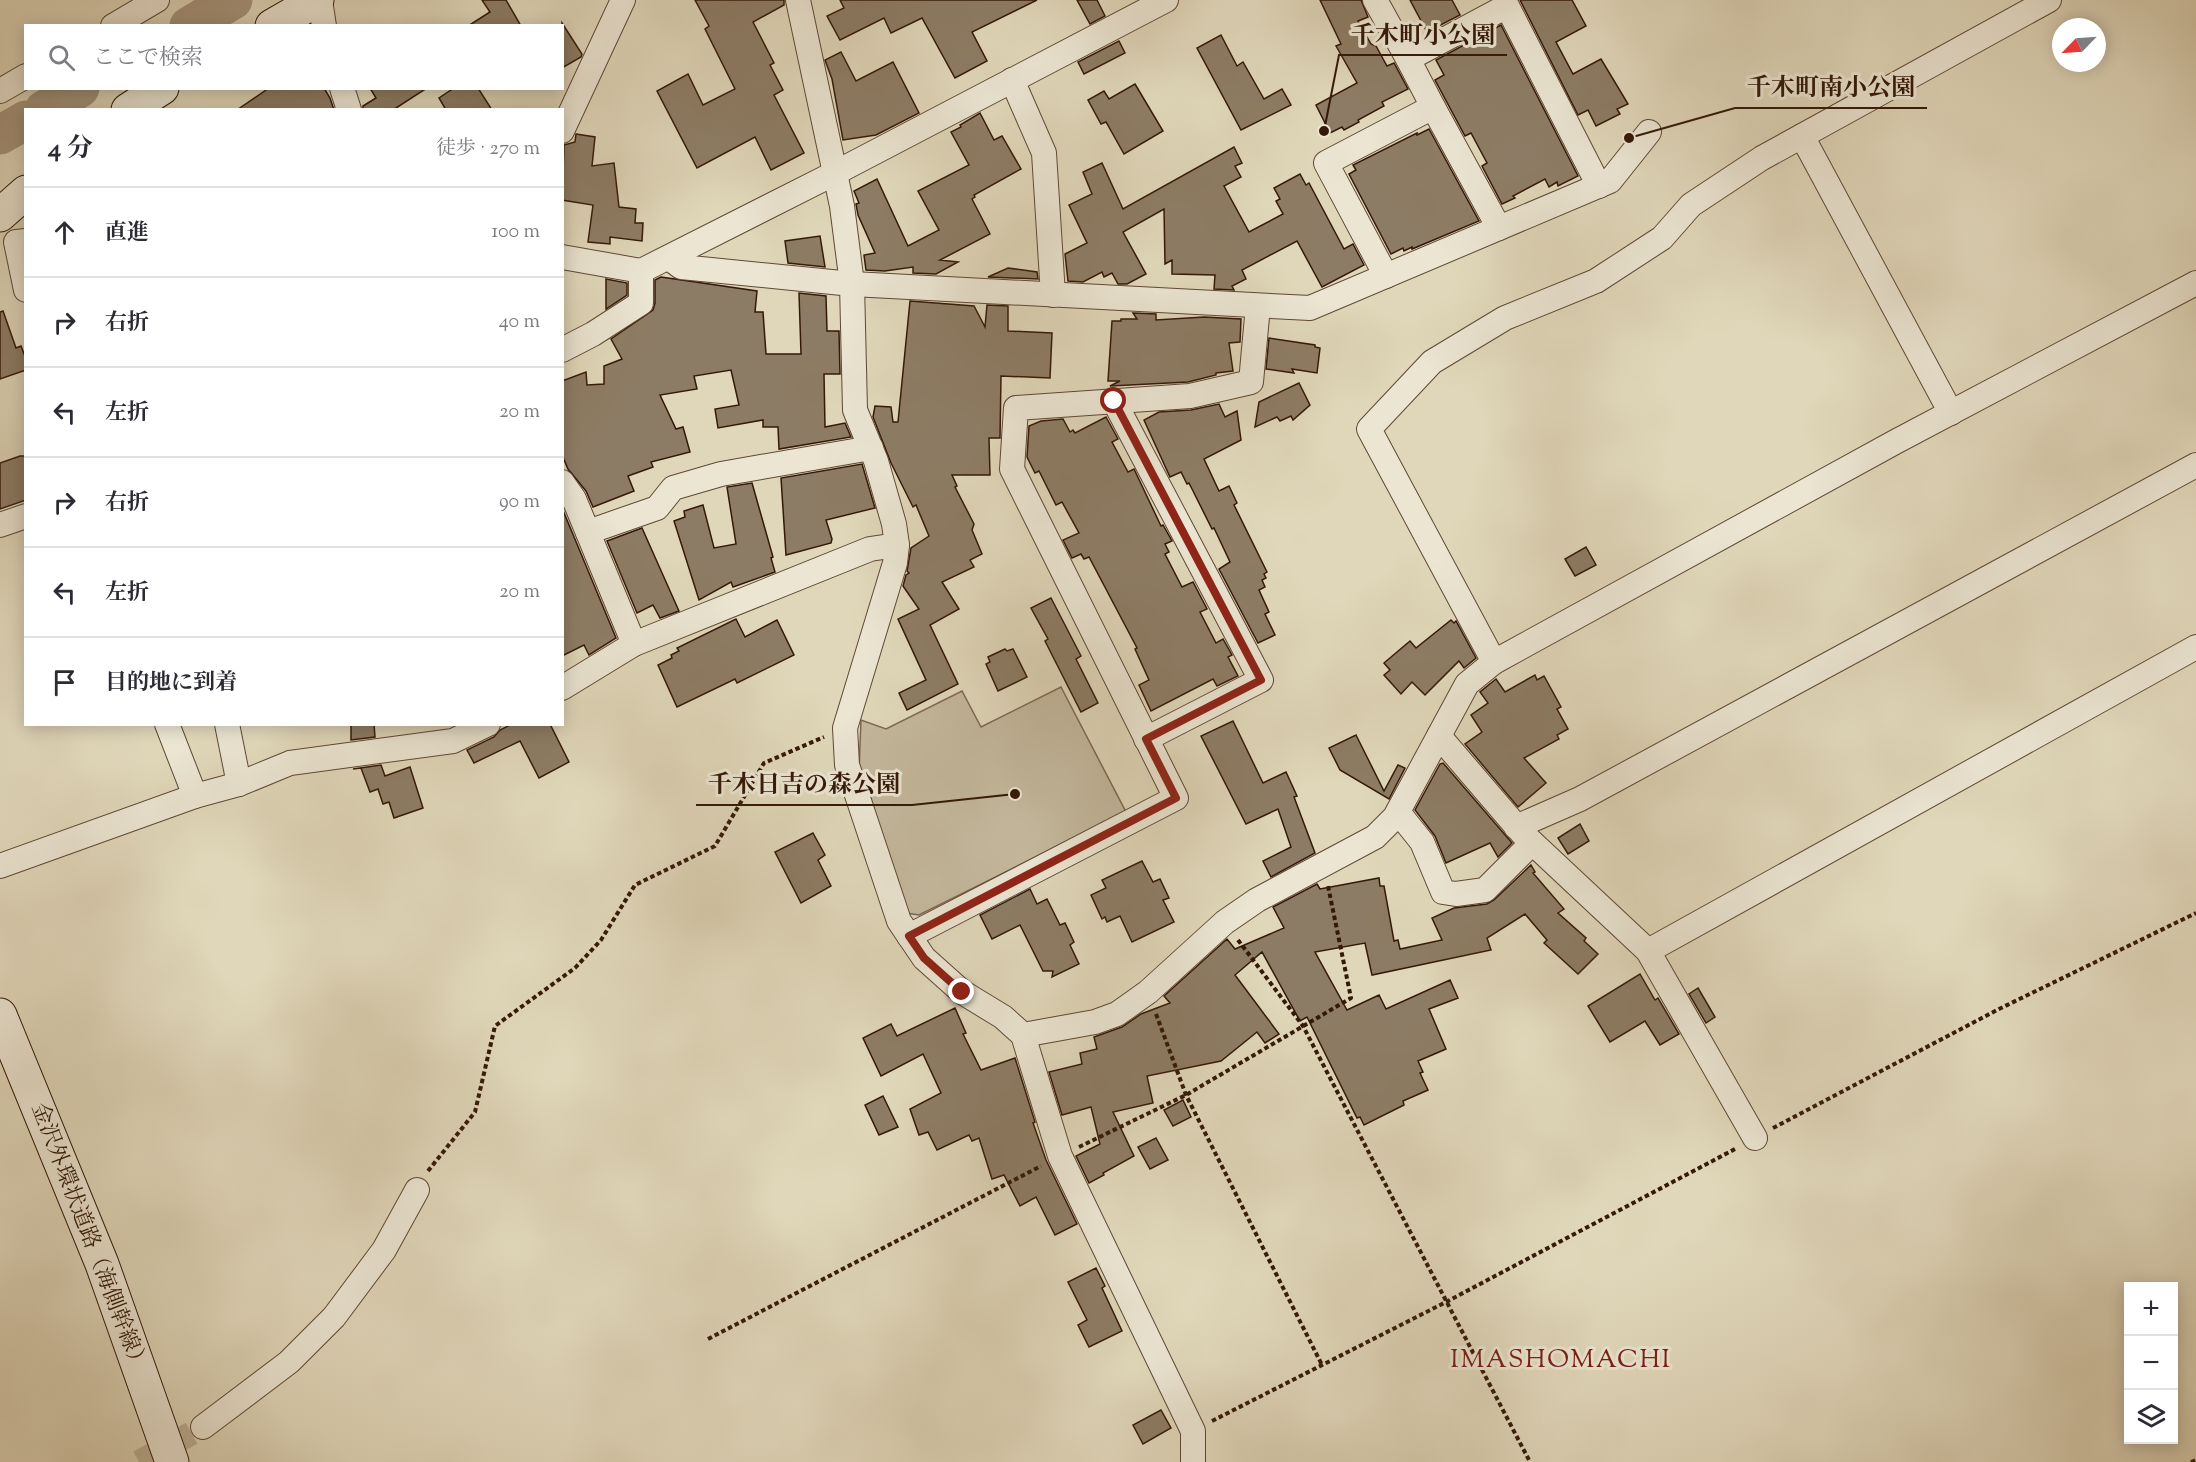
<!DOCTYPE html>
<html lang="ja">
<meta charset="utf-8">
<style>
:root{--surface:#fff;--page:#f2f2f3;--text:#2b2b33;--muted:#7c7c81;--line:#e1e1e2}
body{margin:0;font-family:"Sorts Mill Goudy","Noto Serif JP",serif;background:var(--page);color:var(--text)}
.controls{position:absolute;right:18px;bottom:18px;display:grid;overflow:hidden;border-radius:0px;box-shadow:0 3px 15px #0003}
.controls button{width:54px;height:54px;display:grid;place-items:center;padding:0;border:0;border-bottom:2px solid var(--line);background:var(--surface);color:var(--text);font:30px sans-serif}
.compass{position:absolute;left:2052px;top:18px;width:54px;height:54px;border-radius:50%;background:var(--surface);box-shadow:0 3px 15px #0003;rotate:245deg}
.stop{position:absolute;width:18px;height:18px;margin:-14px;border:4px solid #8f2418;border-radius:50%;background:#fff}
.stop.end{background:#8f2418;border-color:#fff;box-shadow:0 2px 6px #0008}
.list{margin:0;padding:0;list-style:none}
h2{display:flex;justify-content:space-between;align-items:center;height:78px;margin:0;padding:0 24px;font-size:26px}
h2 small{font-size:20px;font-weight:400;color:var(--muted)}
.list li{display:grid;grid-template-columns:39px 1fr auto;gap:18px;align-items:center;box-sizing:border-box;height:90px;padding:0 24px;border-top:2px solid var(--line)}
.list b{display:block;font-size:22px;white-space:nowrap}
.list em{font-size:20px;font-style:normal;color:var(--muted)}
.icon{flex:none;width:33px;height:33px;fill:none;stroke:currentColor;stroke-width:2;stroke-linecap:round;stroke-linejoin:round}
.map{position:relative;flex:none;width:2196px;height:1462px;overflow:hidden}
.search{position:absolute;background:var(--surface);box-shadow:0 3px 15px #0003;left:24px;top:24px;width:540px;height:66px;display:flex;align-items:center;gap:15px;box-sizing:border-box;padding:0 21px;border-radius:0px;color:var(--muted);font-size:22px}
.panel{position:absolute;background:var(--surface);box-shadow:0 3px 15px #0003;left:24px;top:108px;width:540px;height:618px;border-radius:0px}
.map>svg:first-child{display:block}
.green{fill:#c3b79c;stroke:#7c6852;stroke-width:1.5}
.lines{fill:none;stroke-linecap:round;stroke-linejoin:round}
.river{stroke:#a6967e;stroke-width:39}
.building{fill:#8d7c65;stroke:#341909;stroke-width:1.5}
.street-tunnel{stroke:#beb197;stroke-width:24;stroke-dasharray:24 12;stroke-linecap:butt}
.street-casing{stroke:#5f4835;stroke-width:26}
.secondary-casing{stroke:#341909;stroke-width:35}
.path{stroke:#341909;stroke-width:4;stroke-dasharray:4.5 3;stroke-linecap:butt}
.street{stroke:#ebe5d2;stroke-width:24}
.secondary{stroke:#ebe5d2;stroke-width:33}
.route{stroke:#8f2418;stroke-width:8}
.labels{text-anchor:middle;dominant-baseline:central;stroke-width:6;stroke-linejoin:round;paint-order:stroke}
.street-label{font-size:22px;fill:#341909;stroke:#ebe5d2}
.quarter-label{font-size:26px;letter-spacing:1.5px;fill:#7a1f14;stroke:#ebe5d2}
.leader{fill:none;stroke:#341909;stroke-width:2}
.callout-dot{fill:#341909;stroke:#ebe5d2;stroke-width:2}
.callout-label{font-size:24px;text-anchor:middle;font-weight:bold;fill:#341909;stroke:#ebe5d2;stroke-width:6;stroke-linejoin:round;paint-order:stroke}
</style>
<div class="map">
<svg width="2196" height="1462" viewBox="0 0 2196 1462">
<rect width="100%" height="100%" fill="#e0d7ba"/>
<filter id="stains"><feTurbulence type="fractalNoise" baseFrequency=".00333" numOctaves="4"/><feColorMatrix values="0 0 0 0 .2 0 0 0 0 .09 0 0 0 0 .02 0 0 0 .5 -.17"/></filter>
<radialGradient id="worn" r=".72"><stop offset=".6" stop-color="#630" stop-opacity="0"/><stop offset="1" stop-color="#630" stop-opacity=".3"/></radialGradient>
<path class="green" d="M1061 687 1126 812 919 915 906 913 859 772 861 720 886 729 962 691 981 727Z"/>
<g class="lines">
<g class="river">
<path d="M189 26 233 0"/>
<path d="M44 110 80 88"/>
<path d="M0 135 26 120"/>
</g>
</g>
<g class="building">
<path d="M482 0H506L521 26H468L490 12Z"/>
<path d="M695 0H784V5L753 22 774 63 770 65 783 90 774 95 804 153 771 170 755 137 697 168 657 91 688 74 703 105 735 89 705 29 709 26Z"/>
<path d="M840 0H1037L972 32 987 61 955 78 922 18 891 33 884 18 840 40 827 16 844 8Z"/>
<path d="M1077 0H1097L1105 16 1090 24Z"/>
<path d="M1320 0H1361L1368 17 1358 21 1371 44 1376 46 1387 66 1394 63 1408 89 1382 102 1384 106 1358 120 1359 122 1344 130 1342 127 1330 133 1316 105 1357 83 1336 46 1341 44Z"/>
<path d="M1410 0H1452L1460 15 1427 32Z"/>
<path d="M1520 0H1572L1586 26 1556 42 1573 74 1601 59 1628 104 1617 109 1620 114 1596 126 1588 110 1578 115Z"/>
<path d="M562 23 582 54 581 57 562 68Z"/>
<path d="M1501 25 1578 176 1558 186 1557 182 1549 187 1545 179 1513 196 1515 198 1502 204 1482 166 1487 163 1471 133 1465 136 1435 80 1444 75 1436 60Z"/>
<path d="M1221 35 1237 66 1243 62 1264 99 1282 89 1291 105 1241 130 1197 48Z"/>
<path d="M1119 41 1125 53 1084 74 1078 62Z"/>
<path d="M841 52 856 81 893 62 919 113 876 135 843 140 832 79 825 60Z"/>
<path d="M1135 84 1163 131 1124 154 1106 122 1101 124 1088 100 1104 91 1109 99Z"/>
<path d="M269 88H324L330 98 334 110H237Z"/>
<path d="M370 88H427L393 110H363V106L376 98Z"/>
<path d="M454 88H478L492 110H446L439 98Z"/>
<path d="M980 113 994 140 1002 136 1021 169 974 195 975 197 972 199 990 234 940 260 958 262 936 274 913 273V267L885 271 866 270 864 255 875 253 858 215 856 204 859 203 854 191 877 179 908 246 939 230 918 191 969 165 951 132 961 127 960 125Z"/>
<path d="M1429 129 1479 221 1412 249V247L1404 251 1403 248 1391 254 1349 174 1356 170 1353 165 1417 133V135Z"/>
<path d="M576 134 595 137 592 166 614 163 619 207 636 209 635 223H643L642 241 610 237V244L588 242 593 205 562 200 564 145 575 142Z"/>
<path d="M1234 147 1242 163 1235 166 1241 177 1224 186 1249 232 1283 214 1276 201 1280 199 1274 188 1300 174 1306 185 1309 183 1344 249 1353 244 1364 265 1322 287 1297 241 1242 270 1246 279 1232 286 1234 290 1214 289 1215 275 1172 274V260L1165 264 1164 209 1123 232 1146 274 1127 284H1118L1112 273 1104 277 1102 272 1083 282 1068 281 1065 254 1087 243 1069 205 1092 194 1083 172 1102 163 1123 209Z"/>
<path d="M820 236 825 267 788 263 785 241Z"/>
<path d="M1008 268 1037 272 1038 279 988 277Z"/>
<path d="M661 277 757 291 755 312H763L766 354H801L799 293 826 296 827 331H839L840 374H824L825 427 845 423 851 437 779 449 778 427H763V420L718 428 715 409 739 405 731 370 694 376 697 389 660 395 676 429 683 427 690 452 651 462 653 467 628 476 634 491 593 507 586 491 568 469 562 455V381L586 372 587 385 604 384V366L622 359 611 339 653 310 655 303V280Z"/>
<path d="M606 279 627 283V295L606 309Z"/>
<path d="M910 301 974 306 985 327 987 305 1008 306V331L1052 333 1050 378 1001 376 1000 438H989L990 475H952L957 486 955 487 974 524 972 530 982 554 970 560 974 567 942 582 959 609 930 625 958 684 907 710 899 693 926 680 898 619 919 609 903 586 906 575 909 573 907 571 911 548 929 536 916 505 913 507 891 463 873 417 875 406 891 407 893 422H898Z"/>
<path d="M3 311 16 348 21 346 26 359V370L0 379V312Z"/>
<path d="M1133 313 1156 314V320L1204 317 1241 319 1240 342 1229 343 1233 371 1216 373V375L1188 382 1110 386 1120 381H1108L1112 321H1121V319H1137Z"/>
<path d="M1269 338 1315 345V347L1320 348 1317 373 1292 369 1294 373 1266 369Z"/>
<path d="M1299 383 1310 405 1293 420 1291 416 1280 421 1277 417 1255 427 1259 402Z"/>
<path d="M1219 404 1225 417 1237 411 1241 440 1204 459 1219 491 1229 486 1237 503 1234 505 1267 572 1264 574 1266 578 1262 580 1265 587 1259 590 1269 612 1265 614 1275 635 1258 643 1219 569 1230 562 1214 528 1212 529 1189 483 1187 484 1181 472 1170 477 1144 420 1159 412 1191 410Z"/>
<path d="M1106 417 1118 439 1112 442 1128 472 1134 469 1161 526 1163 525 1172 541 1165 544 1169 552 1165 554 1182 587 1193 582 1207 609 1200 612 1216 643 1223 639 1232 655 1228 657 1238 676 1217 686 1213 679 1151 711 1139 685 1149 680 1135 649 1137 648 1089 557 1084 559 1081 554 1072 558 1063 540 1079 533 1062 502 1056 505 1039 471 1035 473 1027 457 1029 426 1041 421 1063 419 1070 432 1073 430 1075 433Z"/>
<path d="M20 456H26V500L0 509V463Z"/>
<path d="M862 464 875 508 826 520 832 539 831 543 786 555 781 478Z"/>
<path d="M752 483 773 557 771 558 775 572 733 587 731 582 699 600 674 521 685 517 684 511 703 505 714 548 736 544 727 487Z"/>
<path d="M562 508 616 638 589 655 584 645 562 656Z"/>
<path d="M642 528 679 611 660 618 653 605 637 613 607 541Z"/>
<path d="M1586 547 1596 565 1575 576 1565 559Z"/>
<path d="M1051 598 1081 656 1076 659 1098 703 1081 712 1045 641 1048 639 1031 608Z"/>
<path d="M736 619 745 637 777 620 794 655 737 683 735 679 677 707 658 665 672 658 671 655 679 651 677 648Z"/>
<path d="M1451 620 1454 623 1456 621 1476 658 1464 668 1459 661 1425 695 1412 682 1401 694 1384 675 1390 670 1384 663 1410 641 1416 648Z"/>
<path d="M1005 649 1007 651 1013 649 1027 677 998 691 986 664 990 662 988 657Z"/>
<path d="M1535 675 1537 680 1544 676 1561 707 1557 709 1568 729 1557 735 1559 739 1524 758 1546 783 1518 807 1465 744 1482 732 1471 715 1488 703 1480 692 1496 679 1505 692Z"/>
<path d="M1233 721 1263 783 1286 772 1297 796 1294 797 1315 853 1271 877 1263 861 1291 847 1278 809 1246 824 1201 736Z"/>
<path d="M351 724H374L375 737 351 740Z"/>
<path d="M512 724H554L551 726 569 762 539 778 520 741 474 763 467 750 494 737 500 730Z"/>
<path d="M1356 735 1384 791 1398 765 1405 768 1389 799 1340 770 1329 748Z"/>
<path d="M1443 763 1512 843 1498 857 1490 843 1446 863 1435 836 1415 810 1440 764Z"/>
<path d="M381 765 385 776 410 767 423 808 394 818 389 802 383 804 378 789 370 792 361 768 353 769Z"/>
<path d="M1580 824 1589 841 1568 854 1558 838Z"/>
<path d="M813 833 825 855 818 860 831 886 801 903 775 852Z"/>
<path d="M1142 861 1153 882 1160 879 1169 898 1163 900 1174 922 1132 942 1120 916 1107 922 1105 917 1102 919 1091 895 1106 888 1102 880Z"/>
<path d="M1531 865 1535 872 1533 873 1564 909 1558 913 1586 938 1584 941 1598 954 1578 974 1544 943 1547 940 1525 914 1487 938 1491 950 1372 975 1365 943 1315 952 1347 1010 1379 995 1386 1009 1450 980 1458 998 1429 1009 1446 1049 1418 1061 1423 1072 1420 1073 1428 1090 1403 1101 1404 1105 1364 1125 1360 1117 1357 1118 1307 1017 1300 1021 1262 952 1235 975 1279 1034 1265 1043 1257 1032 1221 1061 1147 1076 1153 1103 1113 1112 1134 1156 1103 1173 1104 1175 1089 1183 1076 1156 1100 1144 1091 1107 1062 1115 1049 1072 1082 1064 1080 1053 1097 1049 1094 1037 1122 1027 1141 1014 1170 1003 1164 996 1227 939 1235 949 1284 928 1273 907 1317 884 1320 889 1379 878 1380 886H1384L1394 941 1398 940 1400 949 1442 940 1432 918 1454 908 1487 904 1494 900Z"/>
<path d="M1030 889 1037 904 1047 899 1060 925 1065 923 1074 942 1070 945 1079 964 1052 977 1053 971H1043L1020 925 992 939 980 915Z"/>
<path d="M1640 974 1655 1000 1658 998 1679 1034 1660 1045 1645 1021 1610 1042 1588 1006Z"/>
<path d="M1698 988 1715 1017 1706 1023 1689 994Z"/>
<path d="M955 1008 966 1033 963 1034 981 1070 1015 1058 1035 1122 1033 1123 1046 1160 1077 1224 1055 1235 1036 1197 1020 1206 1004 1175 992 1179 979 1138 972 1141 969 1135 937 1150 928 1132 919 1135 910 1109 941 1093 923 1054 881 1076 863 1038 891 1024 897 1036Z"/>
<path d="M883 1096 898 1127 879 1135 865 1105Z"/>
<path d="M1183 1100 1191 1117 1173 1126 1164 1110Z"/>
<path d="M1156 1138 1168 1160 1150 1169 1138 1147Z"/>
<path d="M1096 1268 1105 1286 1102 1288 1122 1331 1089 1347 1078 1325 1087 1320 1068 1282Z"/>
<path d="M1161 1410 1171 1428 1143 1444 1133 1425Z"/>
</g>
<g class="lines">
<path class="street-tunnel" d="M139 1462 203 1427"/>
<g class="street-casing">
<g id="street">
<path d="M320 0 324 26"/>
<path d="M798 0 842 206 852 284 855 410 876 461 894 524 897 545 895 563 845 728 847 765 899 921 924 958 962 992 1003 1017 1023 1035 1060 1156 1193 1431V1462"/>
<path d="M1375 0 1408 59 1507 6 1599 186"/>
<path d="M113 26 157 0"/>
<path d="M1408 59 1433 107"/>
<path d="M1012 80 1044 153 1053 295"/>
<path d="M342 88 349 110"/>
<path d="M0 91 26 76"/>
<path d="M562 131 623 0"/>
<path d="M1802 136 1951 413"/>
<path d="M26 241 16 242 26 290"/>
<path d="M562 257 641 271 835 173 1166 0"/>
<path d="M669 258 681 267 852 284 1310 308 1610 181 1649 132"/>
<path d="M1386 276 1326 163 1433 107 1499 228"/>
<path d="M562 350 593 334 641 303V271"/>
<path d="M1114 401 1261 680 1146 739"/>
<path d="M562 482 574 499 634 644"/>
<path d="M0 525 26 516"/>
<path d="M588 532 657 508 673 488 721 474 871 448"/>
<path d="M1494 662 1369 429 1432 362 1505 318 1596 281 1662 238 1691 205 1762 158 2049 0"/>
<path d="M562 688 634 644 870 549 897 545"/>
<path d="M167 724 195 796 239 784 290 763 453 741 488 724"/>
<path d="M227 724 239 784"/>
<path d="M1439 736 1522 833 1648 951 1755 1138"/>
<path d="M1398 812 1422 842 1443 892 1456 894 1485 890 1532 843"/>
<path d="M1516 827 1580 799 2196 465"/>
<path d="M0 866 195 796"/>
<path d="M909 936 1176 798 1012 469 1016 408 1190 396 1251 382 1258 306"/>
<path d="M1648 951 2196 647"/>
<path d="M1023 1035 1095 1022 1117 1014 1148 992 1225 922 1257 900 1375 837 1395 817 1467 684 1494 662 1897 441 2196 283"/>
<path d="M203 1427 289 1362 334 1317 384 1250 417 1190"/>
</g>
</g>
<g class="secondary-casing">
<g id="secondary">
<path d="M272 26 317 0"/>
<path d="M128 110 162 88"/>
<path d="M0 215 26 192"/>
<path d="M0 1015 102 1264 172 1462"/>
</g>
</g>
<g class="path">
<path d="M1238 940 1303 1026 1530 1462"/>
<path d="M1156 1014 1186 1095 1322 1365"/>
<path d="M1773 1128 1999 1009 2196 913"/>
<path d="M1079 1147 1186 1095 1351 998 1328 886"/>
<path d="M428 1171 475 1112 495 1026 575 968 601 940 635 885 715 846 764 763 824 737"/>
<path d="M708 1339 1041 1166"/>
<path d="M1212 1421 1446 1302 1735 1149"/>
<path d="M2191 1462 2196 1460"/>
</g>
<use href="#street" class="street"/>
<use href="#secondary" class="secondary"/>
</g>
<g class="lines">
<path class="route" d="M962 992 924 958 909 936 1176 798 1146 739 1261 680 1114 401"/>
</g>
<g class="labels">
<g class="street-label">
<text transform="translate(88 1238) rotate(69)">金沢外環状道路（海側幹線）</text>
</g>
<g class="quarter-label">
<text x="1561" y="1360">IMASHOMACHI</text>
</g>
</g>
<path class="leader" d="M1324 131L1339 55H1507M1629 138L1735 108H1927M1015 794L912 805H696"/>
<g class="callout-dot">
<circle cx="1324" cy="131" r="6"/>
<circle cx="1629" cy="138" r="6"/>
<circle cx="1015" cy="794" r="6"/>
</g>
<g class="callout-label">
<text x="1423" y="43">千木町小公園</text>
<text x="1831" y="95">千木町南小公園</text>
<text x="804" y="792">千木日吉の森公園</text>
</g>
<rect width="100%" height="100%" filter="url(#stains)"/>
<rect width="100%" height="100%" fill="url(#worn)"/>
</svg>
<div class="controls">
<button>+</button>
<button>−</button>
<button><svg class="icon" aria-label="layers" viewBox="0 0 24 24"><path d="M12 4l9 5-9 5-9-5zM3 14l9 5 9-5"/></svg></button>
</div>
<svg class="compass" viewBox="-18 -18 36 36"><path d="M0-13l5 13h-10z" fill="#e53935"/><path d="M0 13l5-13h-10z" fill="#7c7c81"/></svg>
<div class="stop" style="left:1114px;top:401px"></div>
<div class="stop end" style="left:962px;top:992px"></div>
<div class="search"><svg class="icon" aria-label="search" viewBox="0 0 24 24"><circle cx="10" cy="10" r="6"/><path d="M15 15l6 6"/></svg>ここで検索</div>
<section class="panel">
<h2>4 分<small>徒歩 · 270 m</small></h2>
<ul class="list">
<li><svg class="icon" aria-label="ahead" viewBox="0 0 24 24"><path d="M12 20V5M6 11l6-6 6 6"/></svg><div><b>直進</b></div><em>100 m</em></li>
<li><svg class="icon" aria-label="right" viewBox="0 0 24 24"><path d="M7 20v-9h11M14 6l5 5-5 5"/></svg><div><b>右折</b></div><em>40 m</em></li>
<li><svg class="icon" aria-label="left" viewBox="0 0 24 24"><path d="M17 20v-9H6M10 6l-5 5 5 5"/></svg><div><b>左折</b></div><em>20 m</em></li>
<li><svg class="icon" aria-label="right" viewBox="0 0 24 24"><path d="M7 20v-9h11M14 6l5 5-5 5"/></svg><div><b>右折</b></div><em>90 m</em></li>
<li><svg class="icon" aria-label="left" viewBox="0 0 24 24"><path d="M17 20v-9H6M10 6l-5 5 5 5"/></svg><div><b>左折</b></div><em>20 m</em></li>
<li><svg class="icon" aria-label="arrive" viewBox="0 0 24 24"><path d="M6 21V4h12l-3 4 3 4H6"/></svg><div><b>目的地に到着</b></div></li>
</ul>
</section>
</div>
